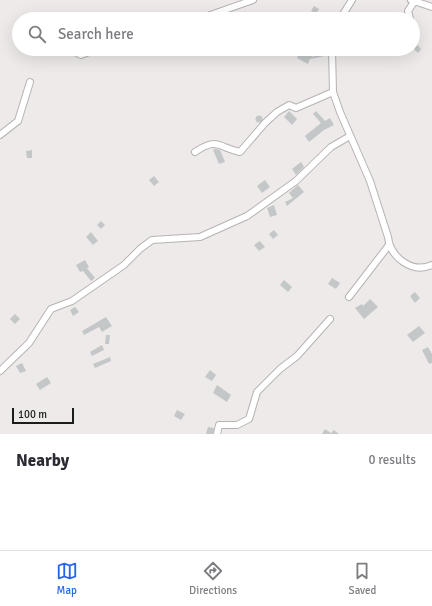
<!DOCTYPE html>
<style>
:root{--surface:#fff;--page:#f7f7f7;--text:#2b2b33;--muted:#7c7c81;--line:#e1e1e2;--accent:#2563eb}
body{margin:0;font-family:Signika,sans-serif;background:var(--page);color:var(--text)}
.scale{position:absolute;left:12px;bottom:10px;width:62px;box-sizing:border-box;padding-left:4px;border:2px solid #1d1c1c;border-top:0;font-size:11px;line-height:14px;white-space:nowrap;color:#1d1c1c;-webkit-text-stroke:3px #eeeaea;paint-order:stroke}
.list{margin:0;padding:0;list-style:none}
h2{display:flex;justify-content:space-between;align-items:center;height:52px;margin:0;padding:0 16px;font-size:17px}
h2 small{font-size:13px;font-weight:400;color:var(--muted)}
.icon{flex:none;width:22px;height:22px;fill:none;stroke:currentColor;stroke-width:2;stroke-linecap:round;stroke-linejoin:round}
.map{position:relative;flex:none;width:432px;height:434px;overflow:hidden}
.search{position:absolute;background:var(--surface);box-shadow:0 4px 16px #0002;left:12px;right:12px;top:12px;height:44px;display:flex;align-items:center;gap:10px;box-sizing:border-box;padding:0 14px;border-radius:22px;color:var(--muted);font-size:15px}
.sheet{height:116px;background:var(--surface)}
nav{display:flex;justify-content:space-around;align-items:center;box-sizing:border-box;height:56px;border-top:1px solid var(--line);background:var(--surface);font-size:11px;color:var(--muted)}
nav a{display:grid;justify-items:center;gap:2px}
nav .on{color:var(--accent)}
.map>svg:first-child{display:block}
.building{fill:#c3c7c8}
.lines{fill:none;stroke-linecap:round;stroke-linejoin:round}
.minor-casing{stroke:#b7b3b3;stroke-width:8}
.minor{stroke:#fff;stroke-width:6}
</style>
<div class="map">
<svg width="432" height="434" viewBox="0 0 432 434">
<rect width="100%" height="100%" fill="#eeeaea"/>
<g class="building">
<path d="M314 6 319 9 316 14 311 11Z"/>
<path d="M240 13 245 19H238L236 16Z"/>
<path d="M413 40 421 49 418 53 413 48Z"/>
<path d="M323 49 325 56 310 59 308 64 297 58 300 51 314 57 313 51Z"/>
<path d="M289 111 297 119 292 125 284 117Z"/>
<path d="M316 111 325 121 330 118 334 125 324 130 309 142 305 136 321 123 313 114Z"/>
<circle cx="259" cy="119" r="3.5"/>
<path d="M215 149 220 150 225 162 219 164 213 150Z"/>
<path d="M32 150V158H27L26 151Z"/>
<path d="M301 162 304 167 296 175 292 169Z"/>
<path d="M154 176 159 182 154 186 149 180Z"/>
<path d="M265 180 270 187 262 193 257 186Z"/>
<path d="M298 185 304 192 287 206 285 202 293 198 289 193Z"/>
<path d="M274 205 277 215 270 217 267 208Z"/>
<path d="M101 221 105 225 101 229 97 225Z"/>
<path d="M274 230 278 235 273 239 269 234Z"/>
<path d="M91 232 98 241 93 245 86 237Z"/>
<path d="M260 241 265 247 259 251 254 245Z"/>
<path d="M85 260 89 267 87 268 95 278 91 281 83 271 80 272 76 265Z"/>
<path d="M332 278 340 283 336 289 328 284Z"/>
<path d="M284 280 292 287 288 292 280 285Z"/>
<path d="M415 292 420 298 415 303 410 296Z"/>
<path d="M370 299 378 307 364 319 355 308 362 304 363 306Z"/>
<path d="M75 307 79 312 73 316 70 310Z"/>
<path d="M15 314 20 319 15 324 10 319Z"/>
<path d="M106 317 112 326 102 332 99 327 84 335 82 331Z"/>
<path d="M419 326 425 333 413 342 407 335Z"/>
<path d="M106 335H110L109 344H105Z"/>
<path d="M102 345 104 350 92 356 90 352Z"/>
<path d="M428 347 432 354V363L429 364 422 350Z"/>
<path d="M110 357 111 361 95 368 93 364Z"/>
<path d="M22 363 26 371 20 373 16 366Z"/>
<path d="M210 370 216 375 212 381 205 377Z"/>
<path d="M47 377 51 383 40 390 36 384Z"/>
<path d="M217 385 231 395 227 402 213 393Z"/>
<path d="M177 410 185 414 181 420 174 416Z"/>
<path d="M208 427 214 428 213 434H206Z"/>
<path d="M325 429 331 433 334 430 339 434H322Z"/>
</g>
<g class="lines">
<g class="minor-casing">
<g id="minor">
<path d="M411 0 432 7"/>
<path d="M30 18 33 19"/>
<path d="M199 19 253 0"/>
<path d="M340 19 352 0"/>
<path d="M410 19 408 11 414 2"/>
<path d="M69 49 81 55 97 49"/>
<path d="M332 49 333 92 340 112 370 181 388 237C390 257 412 274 432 265"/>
<path d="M0 135 18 121 30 82"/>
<path d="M195 152C217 137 218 147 240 152L265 123 277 112 289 105 296 108 333 92"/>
<path d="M349 297 389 245"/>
<path d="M0 371 29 343 51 309 72 301 124 265 140 249 152 240 200 237 247 216 296 181 331 147 350 136"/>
<path d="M217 434 219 425H237L249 419 257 392 280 369 297 356 330 319"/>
</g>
</g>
<use href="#minor" class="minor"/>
</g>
</svg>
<div class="scale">100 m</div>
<div class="search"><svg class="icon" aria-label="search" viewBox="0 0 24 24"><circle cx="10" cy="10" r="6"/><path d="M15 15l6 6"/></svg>Search here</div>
</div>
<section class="sheet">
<h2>Nearby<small>0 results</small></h2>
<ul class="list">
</ul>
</section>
<nav>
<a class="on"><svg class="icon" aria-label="map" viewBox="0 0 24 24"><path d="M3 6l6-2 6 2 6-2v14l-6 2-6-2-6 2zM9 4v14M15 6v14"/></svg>Map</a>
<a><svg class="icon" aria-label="directions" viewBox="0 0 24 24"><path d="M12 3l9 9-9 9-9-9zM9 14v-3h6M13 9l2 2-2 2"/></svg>Directions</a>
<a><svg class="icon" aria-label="saved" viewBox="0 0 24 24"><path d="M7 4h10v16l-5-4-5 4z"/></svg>Saved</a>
</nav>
